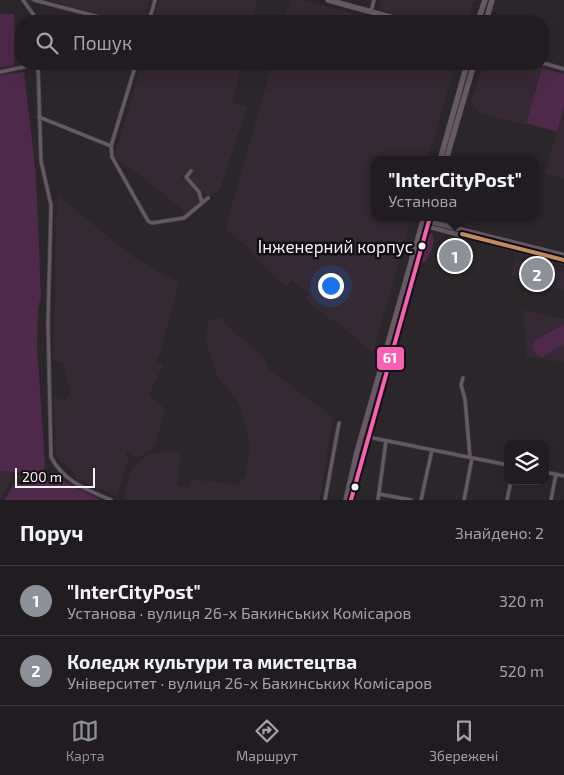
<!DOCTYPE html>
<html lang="uk">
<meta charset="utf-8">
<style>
:root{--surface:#201c20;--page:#282529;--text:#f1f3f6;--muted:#a2a1a5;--line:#3d3a3e;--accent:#8c9099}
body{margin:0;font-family:"Exo 2",sans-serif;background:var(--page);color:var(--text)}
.controls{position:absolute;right:15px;bottom:15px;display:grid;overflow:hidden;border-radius:10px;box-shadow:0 5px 20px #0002}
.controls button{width:45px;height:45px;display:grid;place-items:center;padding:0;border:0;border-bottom:1px solid var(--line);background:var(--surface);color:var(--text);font:25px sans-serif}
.scale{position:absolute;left:15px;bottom:12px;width:80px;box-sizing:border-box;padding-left:5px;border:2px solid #f6f1f5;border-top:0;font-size:14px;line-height:18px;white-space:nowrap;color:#f6f1f5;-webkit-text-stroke:4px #130f12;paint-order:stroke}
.you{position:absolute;left:330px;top:285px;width:18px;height:18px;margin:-12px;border:4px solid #fff;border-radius:50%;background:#1a73e8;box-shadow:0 0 0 8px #1a73e833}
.badge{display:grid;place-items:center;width:32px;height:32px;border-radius:50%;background:var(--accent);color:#fff;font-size:16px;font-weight:700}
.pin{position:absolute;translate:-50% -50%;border:2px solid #fff;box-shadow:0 1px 5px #0006}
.popup{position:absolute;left:371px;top:156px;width:168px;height:65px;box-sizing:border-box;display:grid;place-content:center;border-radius:10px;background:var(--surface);filter:drop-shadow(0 1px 4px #0005);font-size:16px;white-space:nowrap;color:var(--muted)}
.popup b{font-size:19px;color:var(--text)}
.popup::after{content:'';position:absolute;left:50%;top:100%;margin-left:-10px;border:10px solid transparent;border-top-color:var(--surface)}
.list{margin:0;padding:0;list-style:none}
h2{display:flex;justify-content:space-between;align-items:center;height:65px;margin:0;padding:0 20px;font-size:21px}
h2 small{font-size:16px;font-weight:400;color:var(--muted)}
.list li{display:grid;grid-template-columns:32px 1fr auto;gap:15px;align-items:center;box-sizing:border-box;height:70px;padding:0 20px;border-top:1px solid var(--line)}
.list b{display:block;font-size:19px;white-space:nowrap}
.list p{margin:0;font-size:16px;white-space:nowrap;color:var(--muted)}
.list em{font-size:16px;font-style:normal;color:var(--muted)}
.icon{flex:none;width:28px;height:28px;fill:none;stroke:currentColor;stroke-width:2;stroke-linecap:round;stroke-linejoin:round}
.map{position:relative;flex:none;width:564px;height:500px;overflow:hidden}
.search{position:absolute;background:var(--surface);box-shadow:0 5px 20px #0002;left:15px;right:15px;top:15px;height:55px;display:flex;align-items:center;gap:12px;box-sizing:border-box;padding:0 18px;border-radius:20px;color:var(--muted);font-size:19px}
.sheet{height:205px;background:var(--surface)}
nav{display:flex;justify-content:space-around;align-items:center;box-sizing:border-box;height:70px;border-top:1px solid var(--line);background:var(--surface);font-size:14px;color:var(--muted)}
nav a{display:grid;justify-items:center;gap:2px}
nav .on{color:var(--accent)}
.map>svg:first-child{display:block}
.built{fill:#352933}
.green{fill:#4e294a}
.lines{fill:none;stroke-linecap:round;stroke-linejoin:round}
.minor-casing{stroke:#474346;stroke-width:4.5}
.tertiary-casing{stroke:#474346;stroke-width:5}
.primary-casing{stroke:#474346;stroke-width:6}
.minor{stroke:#665966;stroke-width:3}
.tertiary{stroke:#665966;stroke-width:4}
.primary{stroke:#675966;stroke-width:5}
.bus-1-casing{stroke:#130f12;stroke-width:8}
.bus-1{stroke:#f860b3;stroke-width:4}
.tram-1-casing{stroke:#130f12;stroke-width:8}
.tram-1{stroke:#c18c65;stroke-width:4}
.bus-dot{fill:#f6f1f5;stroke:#130f12;stroke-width:2}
.labels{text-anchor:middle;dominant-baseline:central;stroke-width:5;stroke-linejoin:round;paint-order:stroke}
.bus-label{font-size:17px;fill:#f6f1f5;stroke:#130f12;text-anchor:end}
.line-badge{stroke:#130f12;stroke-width:2}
.badge-label{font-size:14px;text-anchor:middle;font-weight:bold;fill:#fff}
</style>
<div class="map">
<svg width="564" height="500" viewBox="0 0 564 500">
<rect width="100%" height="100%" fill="#2b262a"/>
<g class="built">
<path d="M47 0H150L144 21H126Z"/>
<path d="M159 0H257L253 21H153Z"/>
<path d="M290 0H302L380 21H284Z"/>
<path d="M381 0H473L468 21H420L379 9Z"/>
<path d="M142 64H242L232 103 247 108 220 189 217 193 211 194 209 199 184 173 181 177 198 193 201 202 186 213 144 178 114 157Z"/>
<path d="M272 64H455L428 160H375V217H412L373 353 337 322 329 319 305 299 309 294 292 280 286 287 253 256 247 246 225 229Z"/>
<path d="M483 64H528L542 68 525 125 480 113 471 103Z"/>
<path d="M564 107V179L545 173Z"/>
<path d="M57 195 132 256 179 283 160 353 156 360 163 365 149 395 165 409 155 446 138 458 127 452 126 456 129 457 116 495 75 478V473L59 460 56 452 53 397 66 401 71 390V386L67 385 63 363 53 360Z"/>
<path d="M515 259 564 272V290L511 276Z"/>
<path d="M523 310 564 319V362L527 357Z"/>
<path d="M221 317 224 323 263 356 269 369 333 417 320 500H127L123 498 132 468 148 454 181 450 178 486 190 487 191 479 240 485 241 478 245 479 250 445 243 416 238 402 218 377 206 344 208 321Z"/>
<path d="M0 471 13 473 11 481 0 499Z"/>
</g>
<g class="green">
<path d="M0 14H14V66L0 67Z"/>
<path d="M542 68 564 74V107L557 132 526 123Z"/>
<path d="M24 72 36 175 41 297 38 308 37 345 45 464 43 474 0 471V75Z"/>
<path d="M429 233 433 234C435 246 431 251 426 262H421Z"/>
<path d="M562 325 564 326V344L543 357 536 355 532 347 534 341Z"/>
<path d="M49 481 65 482 101 500H5L13 485Z"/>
</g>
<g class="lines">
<g class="minor-casing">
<g id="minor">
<path d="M23 0 38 21"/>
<path d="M34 0 115 21"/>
<path d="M371 11 374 0"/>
<path d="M149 21 155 0"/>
<path d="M543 63 564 69"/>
<path d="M38 64 41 161 51 205 48 323 51 457C63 481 87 490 111 500"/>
<path d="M136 64 111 146 112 157 148 221 152 223 184 218 202 203 199 192 186 177 191 171"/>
<path d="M0 72 38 64"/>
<path d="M39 117 111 146"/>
<path d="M203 202 208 198"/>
<path d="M463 378 461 385 465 399 470 457"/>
<path d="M368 437 508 465"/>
<path d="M545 472 564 476"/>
<path d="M379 494 411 500"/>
<path d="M325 500 339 423"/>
<path d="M378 500 386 441"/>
<path d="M421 500 432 450"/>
<path d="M464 500 472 458"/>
<path d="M507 500 511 481"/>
<path d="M551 500 556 474"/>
</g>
</g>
<g class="tertiary-casing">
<g id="tertiary">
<path d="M423 220 564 255"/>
<path d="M422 225 564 262"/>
</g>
</g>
<g class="primary-casing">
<g id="primary">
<path d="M328 0 405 21"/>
<path d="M478 21 485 0"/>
<path d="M486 21 492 0"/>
<path d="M440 160 467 64"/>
<path d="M446 160 474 64"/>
<path d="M346 500 357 452 424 217"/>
<path d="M351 500 430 217"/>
</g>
</g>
<use href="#minor" class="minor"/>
<use href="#tertiary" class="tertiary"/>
<use href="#primary" class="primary"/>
<g class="bus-1-casing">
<path id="bus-1" d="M351 500 430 217"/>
</g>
<use href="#bus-1" class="bus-1"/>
<g class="tram-1-casing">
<path id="tram-1" d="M462 234 564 260"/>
</g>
<use href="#tram-1" class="tram-1"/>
</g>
<g class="bus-dot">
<circle cx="422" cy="246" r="4.5"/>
<circle cx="355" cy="487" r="4.5"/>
</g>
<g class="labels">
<g class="bus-label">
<text x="413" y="246">Інженерний корпус</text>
</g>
</g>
<rect class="line-badge" x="376" y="346" width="29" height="25" rx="5" fill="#f860b3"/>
<g class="badge-label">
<text x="390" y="363">61</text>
</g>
</svg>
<div class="controls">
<button><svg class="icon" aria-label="layers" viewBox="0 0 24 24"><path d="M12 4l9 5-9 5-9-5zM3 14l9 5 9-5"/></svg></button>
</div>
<div class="scale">200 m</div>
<div class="you"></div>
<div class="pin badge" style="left:455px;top:256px">1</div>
<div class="popup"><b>&quot;InterCityPost&quot;</b>Установа</div>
<div class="pin badge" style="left:537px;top:274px">2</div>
<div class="search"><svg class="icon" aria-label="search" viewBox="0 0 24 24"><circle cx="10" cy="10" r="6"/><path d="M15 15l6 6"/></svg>Пошук</div>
</div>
<section class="sheet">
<h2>Поруч<small>Знайдено: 2</small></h2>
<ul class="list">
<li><span class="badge">1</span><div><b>&quot;InterCityPost&quot;</b><p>Установа · вулиця 26-х Бакинських Комісаров</p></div><em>320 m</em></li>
<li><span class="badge">2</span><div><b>Коледж культури та мистецтва</b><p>Університет · вулиця 26-х Бакинських Комісаров</p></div><em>520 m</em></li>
</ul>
</section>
<nav>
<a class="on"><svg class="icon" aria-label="map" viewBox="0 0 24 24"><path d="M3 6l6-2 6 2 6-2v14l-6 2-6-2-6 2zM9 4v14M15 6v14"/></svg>Карта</a>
<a><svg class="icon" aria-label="directions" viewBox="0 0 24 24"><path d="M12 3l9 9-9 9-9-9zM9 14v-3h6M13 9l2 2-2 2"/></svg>Маршрут</a>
<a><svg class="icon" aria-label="saved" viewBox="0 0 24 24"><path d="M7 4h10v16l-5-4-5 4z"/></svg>Збережені</a>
</nav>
